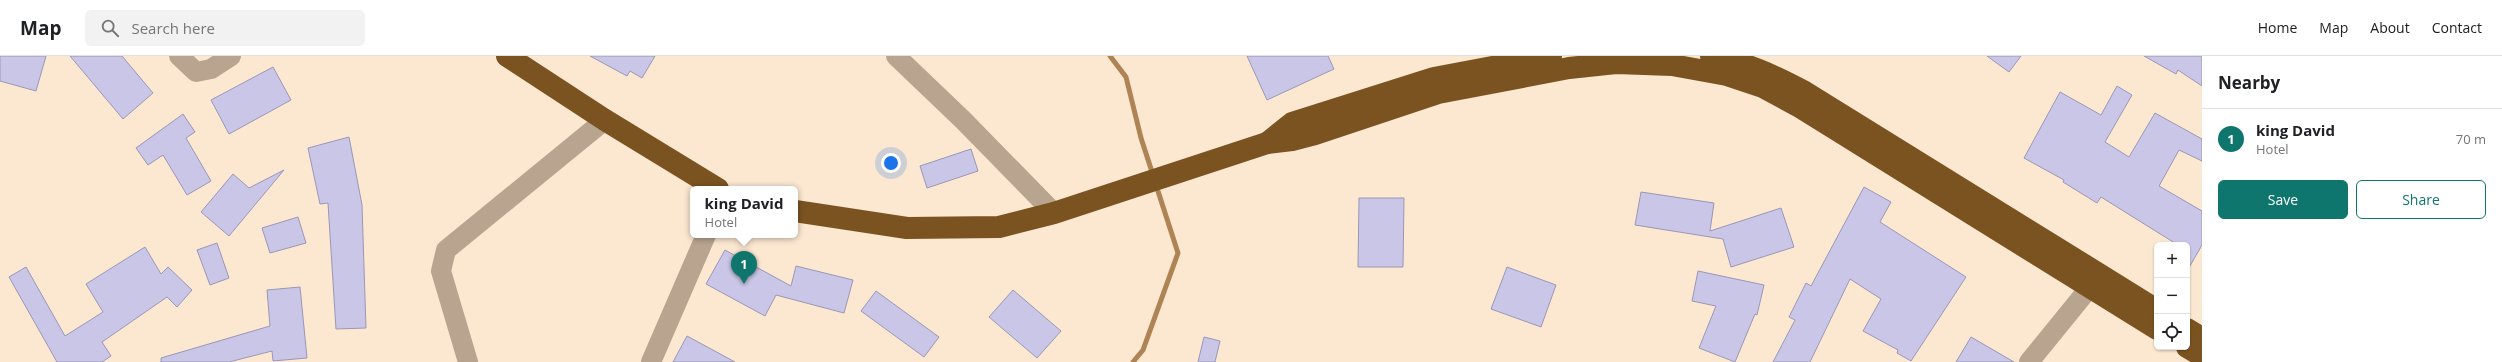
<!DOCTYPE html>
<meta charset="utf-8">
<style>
:root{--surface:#fff;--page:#f2f2f2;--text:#202124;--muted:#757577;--line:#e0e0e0;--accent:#0f766e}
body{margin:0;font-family:"Open Sans",sans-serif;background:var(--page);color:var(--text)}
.controls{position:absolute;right:12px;bottom:12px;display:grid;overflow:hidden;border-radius:6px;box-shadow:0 1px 3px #0004}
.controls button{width:36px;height:36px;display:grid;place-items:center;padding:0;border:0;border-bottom:1px solid var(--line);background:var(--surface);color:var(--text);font:20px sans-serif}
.you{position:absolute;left:891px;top:107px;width:14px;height:14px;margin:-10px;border:3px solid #fff;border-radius:50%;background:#1a73e8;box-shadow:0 0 0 6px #1a73e833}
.badge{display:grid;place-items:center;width:26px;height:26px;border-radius:50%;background:var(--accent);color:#fff;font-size:13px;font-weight:700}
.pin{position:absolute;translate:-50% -33px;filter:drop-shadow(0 1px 2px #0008)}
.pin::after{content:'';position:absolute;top:21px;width:14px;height:12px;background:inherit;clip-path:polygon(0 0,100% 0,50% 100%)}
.popup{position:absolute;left:690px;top:130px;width:108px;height:52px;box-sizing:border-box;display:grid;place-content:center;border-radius:6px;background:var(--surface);filter:drop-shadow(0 1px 3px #0005);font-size:13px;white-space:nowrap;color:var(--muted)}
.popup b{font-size:15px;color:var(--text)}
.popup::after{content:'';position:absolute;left:50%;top:100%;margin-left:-8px;border:8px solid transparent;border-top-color:var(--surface)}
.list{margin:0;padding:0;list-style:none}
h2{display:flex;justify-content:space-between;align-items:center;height:52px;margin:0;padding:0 16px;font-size:17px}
h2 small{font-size:13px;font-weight:400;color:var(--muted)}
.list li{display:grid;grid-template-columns:26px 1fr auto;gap:12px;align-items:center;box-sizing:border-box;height:60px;padding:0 16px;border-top:1px solid var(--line)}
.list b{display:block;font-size:15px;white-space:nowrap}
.list p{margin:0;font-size:13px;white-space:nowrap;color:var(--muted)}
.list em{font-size:13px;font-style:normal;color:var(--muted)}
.actions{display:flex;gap:8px;padding:12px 16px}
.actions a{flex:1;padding:9px 0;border:1px solid var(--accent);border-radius:6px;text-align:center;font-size:14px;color:var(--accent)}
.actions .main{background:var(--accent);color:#fff}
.icon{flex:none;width:22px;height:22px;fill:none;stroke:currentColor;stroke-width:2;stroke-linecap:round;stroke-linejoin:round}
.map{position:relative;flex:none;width:2202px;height:306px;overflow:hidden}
header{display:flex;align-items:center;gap:24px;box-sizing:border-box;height:56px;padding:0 20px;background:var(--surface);border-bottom:1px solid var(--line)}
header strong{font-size:19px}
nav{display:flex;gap:22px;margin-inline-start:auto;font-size:14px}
.search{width:280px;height:36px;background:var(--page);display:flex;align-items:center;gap:10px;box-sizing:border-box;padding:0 14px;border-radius:6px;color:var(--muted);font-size:15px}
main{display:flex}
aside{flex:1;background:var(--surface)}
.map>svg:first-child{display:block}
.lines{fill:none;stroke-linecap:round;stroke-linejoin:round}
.stream{stroke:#af8454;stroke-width:5}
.building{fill:#cac6e7;stroke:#9a97b6}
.street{stroke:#b8a48f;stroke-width:20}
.highway{stroke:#7a5321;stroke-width:22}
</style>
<header>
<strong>Map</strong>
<div class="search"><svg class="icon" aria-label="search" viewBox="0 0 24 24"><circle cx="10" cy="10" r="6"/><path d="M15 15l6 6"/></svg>Search here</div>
<nav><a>Home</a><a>Map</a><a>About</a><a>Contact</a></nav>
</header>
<main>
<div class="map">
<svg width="2202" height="306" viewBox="0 0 2202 306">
<rect width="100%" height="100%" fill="#fce7d1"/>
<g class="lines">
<g class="stream">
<path d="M1110 0 1126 21 1141 82 1153 119"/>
<path d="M1133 306 1143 294 1178 197 1156 129"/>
</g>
</g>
<g class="building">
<path d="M0 0H46L36 35 0 25Z"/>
<path d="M70 0H122L153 37 123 63Z"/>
<path d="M590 0H655L642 22 630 15 627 20Z"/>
<path d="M1247 0H1328L1334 13 1267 44Z"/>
<path d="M1987 0H2021L2009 16Z"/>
<path d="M2144 0H2202V30L2178 14 2176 18Z"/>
<path d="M273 11 291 44 229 78 211 44Z"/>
<path d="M2117 30 2132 39 2105 86 2129 101 2155 57 2202 83V105L2179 94 2159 130 2202 155V189L2187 215V189H2178L2101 141 2097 147 2063 126 2064 124 2024 102 2060 36 2101 59Z"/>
<path d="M183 58 195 76 186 82 211 125 187 139 163 99 148 109 136 92Z"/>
<path d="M349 81 362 149 366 272 336 273 328 147 320 148 308 92Z"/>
<path d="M971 93 978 115 927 132 920 110Z"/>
<path d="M284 114 229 180 201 156 233 118 249 132Z"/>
<path d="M1864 131 1891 146 1880 166 1966 221 1911 305 1897 297 1898 294 1863 275 1881 243 1850 223 1810 306H1773L1795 264 1789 261 1806 227 1811 230Z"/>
<path d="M1641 136 1714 147 1710 175 1781 152 1794 191 1731 211 1723 183 1635 169Z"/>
<path d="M1359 142H1404L1403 211H1358Z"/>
<path d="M298 161 306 187 270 197 262 172Z"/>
<path d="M217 187 229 222 210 229 197 194Z"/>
<path d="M145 191 161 218 168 211 192 234 177 251 167 241 102 286 111 300 102 306H57L9 221 26 211 65 280 103 256 86 228Z"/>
<path d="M725 194 791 230 796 210 853 224 844 257 776 239 765 260 706 228Z"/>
<path d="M1507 211 1556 229 1541 271 1491 253Z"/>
<path d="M1698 215 1764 229 1757 259 1755 258 1735 306 1699 292 1716 250 1692 245Z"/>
<path d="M300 231 307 302 273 305 272 295 229 306H161V302L270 270 267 234Z"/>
<path d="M1013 234 1061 275 1037 302 989 261Z"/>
<path d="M876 235 939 281 924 301 861 255Z"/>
<path d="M687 280 735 306H673Z"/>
<path d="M1204 281 1220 285 1215 306H1198Z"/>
<path d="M1971 281 2014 306H1956Z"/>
</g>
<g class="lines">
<g class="street">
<path d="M179 0 196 16 211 13 231 0"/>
<path d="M896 0 963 64 1054 157"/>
<path d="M468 306 441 215 446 194 605 64"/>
<path d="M651 306 706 179"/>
<path d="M2029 306 2090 231"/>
</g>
<g class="highway">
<path d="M507 0 605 64 718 133"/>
<path d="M1711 0C1745 6 1775 20 1805 36L2157 254"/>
<path d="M1267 87 1292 67 1434 22 1551 0"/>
<path d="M795 155 907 172 999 171 1054 157 1267 87 1292 84 1315 78 1438 37 1569 12 1616 7 1672 9 1727 19 1763 31 1798 50 2157 273"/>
<path d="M2187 273 2202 282"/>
<path d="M2187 291 2202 300"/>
</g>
</g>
</svg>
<div class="controls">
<button>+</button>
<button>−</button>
<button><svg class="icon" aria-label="locate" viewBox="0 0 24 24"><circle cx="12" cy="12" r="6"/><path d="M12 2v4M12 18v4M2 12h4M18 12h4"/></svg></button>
</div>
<div class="you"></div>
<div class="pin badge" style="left:744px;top:228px">1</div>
<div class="popup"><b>king David</b>Hotel</div>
</div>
<aside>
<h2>Nearby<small></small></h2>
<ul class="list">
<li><span class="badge">1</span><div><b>king David</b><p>Hotel</p></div><em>70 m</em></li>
</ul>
<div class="actions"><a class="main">Save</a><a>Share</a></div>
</aside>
</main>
